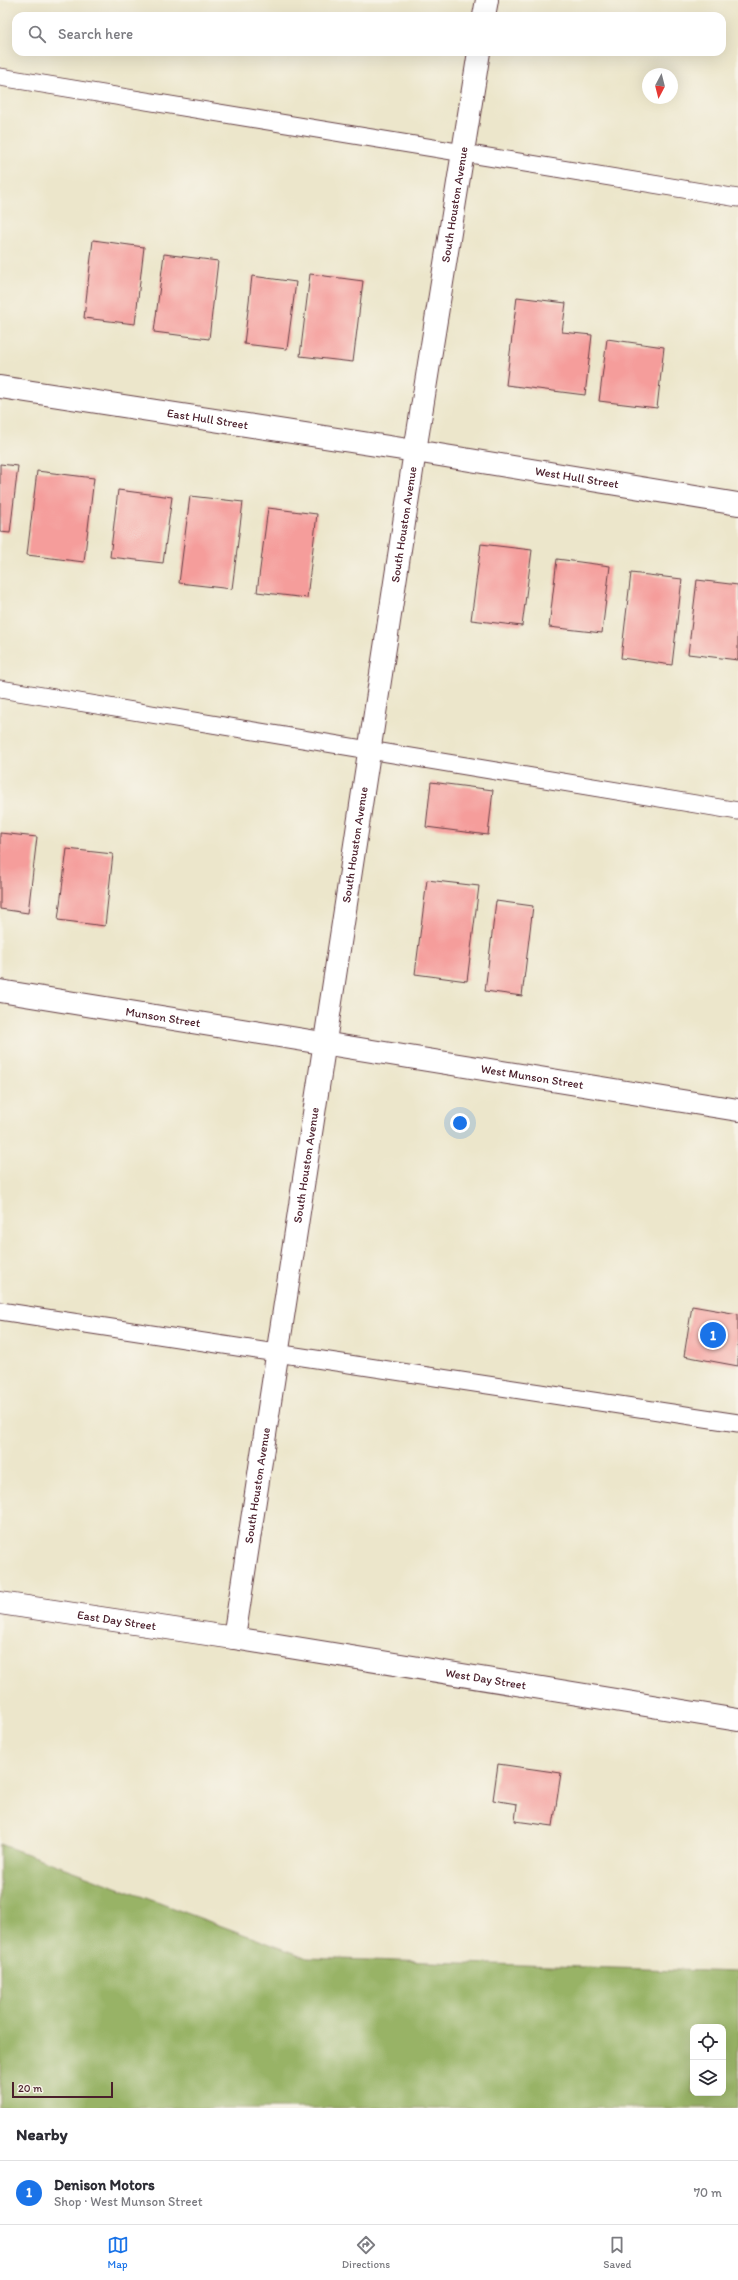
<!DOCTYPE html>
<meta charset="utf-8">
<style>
:root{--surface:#fff;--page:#f7f7f7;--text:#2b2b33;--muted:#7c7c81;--line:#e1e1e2;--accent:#1a73e8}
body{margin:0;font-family:Itim,sans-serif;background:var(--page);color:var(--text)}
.controls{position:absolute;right:12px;bottom:12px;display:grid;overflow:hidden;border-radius:8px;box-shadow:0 4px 16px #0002}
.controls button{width:36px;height:36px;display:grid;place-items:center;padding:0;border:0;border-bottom:1px solid var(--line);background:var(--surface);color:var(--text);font:20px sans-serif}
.compass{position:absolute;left:642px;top:68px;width:36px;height:36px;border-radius:50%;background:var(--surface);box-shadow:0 4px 16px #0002;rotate:187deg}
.scale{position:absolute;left:12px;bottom:10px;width:101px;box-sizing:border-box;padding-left:4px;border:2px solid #4a1f2b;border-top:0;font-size:11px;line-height:14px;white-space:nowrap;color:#4a1f2b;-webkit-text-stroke:3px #f7f3e8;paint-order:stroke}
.you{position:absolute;left:460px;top:1123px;width:14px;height:14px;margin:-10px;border:3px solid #fff;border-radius:50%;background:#1a73e8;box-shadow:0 0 0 6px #1a73e833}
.badge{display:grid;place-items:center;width:26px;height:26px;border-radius:50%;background:var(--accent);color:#fff;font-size:13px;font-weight:700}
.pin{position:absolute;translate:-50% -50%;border:2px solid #fff;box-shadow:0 1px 4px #0006}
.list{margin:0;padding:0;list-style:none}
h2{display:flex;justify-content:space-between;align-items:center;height:52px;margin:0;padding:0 16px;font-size:17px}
h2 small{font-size:13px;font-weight:400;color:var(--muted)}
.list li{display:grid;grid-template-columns:26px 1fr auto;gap:12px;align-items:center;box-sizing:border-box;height:64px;padding:0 16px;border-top:1px solid var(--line)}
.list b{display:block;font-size:15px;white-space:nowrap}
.list p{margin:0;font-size:13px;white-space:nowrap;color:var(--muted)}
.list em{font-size:13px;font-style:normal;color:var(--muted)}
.icon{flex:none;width:22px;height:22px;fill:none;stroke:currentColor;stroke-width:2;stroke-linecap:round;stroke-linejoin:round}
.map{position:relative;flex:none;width:738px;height:2108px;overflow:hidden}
.search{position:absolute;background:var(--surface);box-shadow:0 4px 16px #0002;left:12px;right:12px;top:12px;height:44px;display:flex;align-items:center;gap:10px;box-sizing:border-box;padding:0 14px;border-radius:12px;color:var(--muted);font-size:15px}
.sheet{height:116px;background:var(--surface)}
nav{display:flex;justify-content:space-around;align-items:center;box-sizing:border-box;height:56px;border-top:1px solid var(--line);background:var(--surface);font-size:11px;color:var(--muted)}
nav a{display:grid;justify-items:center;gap:2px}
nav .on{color:var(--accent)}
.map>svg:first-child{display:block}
.forest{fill:#98b366;stroke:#716948;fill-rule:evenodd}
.building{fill:#f59d9b}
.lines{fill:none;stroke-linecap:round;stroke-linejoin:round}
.service-casing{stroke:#623d43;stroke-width:19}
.minor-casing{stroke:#623d43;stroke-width:24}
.tertiary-casing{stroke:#623d43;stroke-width:24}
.service{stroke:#fff;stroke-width:17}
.minor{stroke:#fff;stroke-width:22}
.tertiary{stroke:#fff;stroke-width:22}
.labels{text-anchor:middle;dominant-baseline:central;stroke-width:3;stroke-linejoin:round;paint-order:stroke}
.street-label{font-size:12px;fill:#4a1f2b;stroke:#f7f3e8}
</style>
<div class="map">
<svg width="738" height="2108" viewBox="0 0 738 2108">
<rect width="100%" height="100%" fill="#f7f3e8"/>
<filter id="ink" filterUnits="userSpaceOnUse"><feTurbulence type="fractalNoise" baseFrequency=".025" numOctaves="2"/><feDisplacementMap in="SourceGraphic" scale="8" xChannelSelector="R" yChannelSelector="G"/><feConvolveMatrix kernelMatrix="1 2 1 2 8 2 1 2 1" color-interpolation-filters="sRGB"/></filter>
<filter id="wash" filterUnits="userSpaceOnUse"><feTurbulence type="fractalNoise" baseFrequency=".012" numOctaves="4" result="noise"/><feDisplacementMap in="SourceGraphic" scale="16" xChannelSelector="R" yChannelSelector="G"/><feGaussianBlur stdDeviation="0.9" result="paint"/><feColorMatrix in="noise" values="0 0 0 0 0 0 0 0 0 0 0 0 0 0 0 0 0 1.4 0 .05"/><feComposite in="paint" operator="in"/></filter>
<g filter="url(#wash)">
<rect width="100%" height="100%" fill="#ece6cb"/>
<path class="forest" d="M0 1844 308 1958 738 1972V2108H0ZM693 2027H723V2093H693Z"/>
<g id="blocks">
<g class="building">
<path d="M93 240 144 247 135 324 84 318Z"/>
<path d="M164 254 218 261 209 339 154 332Z"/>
<path d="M310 274 363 281 353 362 300 356Z"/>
<path d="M252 276 296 282 287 349 244 344Z"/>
<path d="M517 297 566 303 562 332 592 335 585 395 506 385Z"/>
<path d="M607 339 664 347 657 408 599 401Z"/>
<path d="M0 464 18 466 10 533 0 532Z"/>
<path d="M37 471 94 478 84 562 27 555Z"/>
<path d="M118 490 172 497 163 563 110 557Z"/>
<path d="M190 496 243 502 232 589 179 583Z"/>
<path d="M268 508 317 514 307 598 257 592Z"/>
<path d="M481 544 532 550 522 626 471 620Z"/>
<path d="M557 559 610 566 602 633 549 627Z"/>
<path d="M631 573 682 579 672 665 621 658Z"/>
<path d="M697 580 738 585V660L688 654Z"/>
<path d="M431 782 493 790 488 835 426 827Z"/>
<path d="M0 833 37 837 28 913 0 909Z"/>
<path d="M67 849 113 854 105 926 58 920Z"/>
<path d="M427 880 479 886 467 981 415 974Z"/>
<path d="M496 901 533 906 522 996 485 991Z"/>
<path d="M692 1306 738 1314V1366L684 1356Z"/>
<path d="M498 1764 561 1773 553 1826 515 1821 517 1804 493 1800Z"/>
</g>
</g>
</g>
<g filter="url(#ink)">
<use href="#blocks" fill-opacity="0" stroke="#623d43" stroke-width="1"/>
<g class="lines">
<g class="service-casing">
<g id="service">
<path d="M0 77 738 198"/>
<path d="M0 689 738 811"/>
<path d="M0 1311 738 1423"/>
</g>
</g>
<g class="minor-casing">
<g id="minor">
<path d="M484 16 487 0"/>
<path id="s1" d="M0 387 415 451 738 504"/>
<path id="s2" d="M0 991 738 1110"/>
<path id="s3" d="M0 1603 234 1638 415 451 479 52"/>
</g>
</g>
<g class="tertiary-casing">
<g id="tertiary">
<path id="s4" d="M234 1638 738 1720"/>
</g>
</g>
<use href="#service" class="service"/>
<use href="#minor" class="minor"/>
<use href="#tertiary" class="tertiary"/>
</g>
</g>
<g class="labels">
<g class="street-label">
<text stroke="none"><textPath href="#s3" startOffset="1687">South Houston Avenue</textPath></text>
<text stroke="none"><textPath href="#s1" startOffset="210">East Hull Street</textPath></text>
<text stroke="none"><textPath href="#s1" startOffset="584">West Hull Street</textPath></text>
<text stroke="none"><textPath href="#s3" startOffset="1363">South Houston Avenue</textPath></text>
<text stroke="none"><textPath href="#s3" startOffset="1039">South Houston Avenue</textPath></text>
<text stroke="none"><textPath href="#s2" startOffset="165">Munson Street</textPath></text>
<text stroke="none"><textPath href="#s2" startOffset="539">West Munson Street</textPath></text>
<text stroke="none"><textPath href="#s3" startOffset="715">South Houston Avenue</textPath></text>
<text stroke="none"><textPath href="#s3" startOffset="391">South Houston Avenue</textPath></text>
<text stroke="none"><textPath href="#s3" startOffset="118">East Day Street</textPath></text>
<text stroke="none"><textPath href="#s4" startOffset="255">West Day Street</textPath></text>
</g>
</g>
</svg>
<div class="controls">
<button><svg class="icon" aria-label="locate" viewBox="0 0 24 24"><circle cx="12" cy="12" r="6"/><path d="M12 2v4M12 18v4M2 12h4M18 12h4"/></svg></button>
<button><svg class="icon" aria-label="layers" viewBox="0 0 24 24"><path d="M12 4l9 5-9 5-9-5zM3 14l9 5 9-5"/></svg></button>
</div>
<svg class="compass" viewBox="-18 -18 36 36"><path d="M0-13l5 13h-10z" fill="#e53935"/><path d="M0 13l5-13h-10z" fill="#7c7c81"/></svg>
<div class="scale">20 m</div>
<div class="you"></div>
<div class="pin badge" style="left:713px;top:1335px">1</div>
<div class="search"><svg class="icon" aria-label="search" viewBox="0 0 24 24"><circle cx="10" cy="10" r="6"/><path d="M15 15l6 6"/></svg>Search here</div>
</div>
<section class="sheet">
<h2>Nearby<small></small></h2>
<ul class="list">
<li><span class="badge">1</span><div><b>Denison Motors</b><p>Shop · West Munson Street</p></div><em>70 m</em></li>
</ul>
</section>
<nav>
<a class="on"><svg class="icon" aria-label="map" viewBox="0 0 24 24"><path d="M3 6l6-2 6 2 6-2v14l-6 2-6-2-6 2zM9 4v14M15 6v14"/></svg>Map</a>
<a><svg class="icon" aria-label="directions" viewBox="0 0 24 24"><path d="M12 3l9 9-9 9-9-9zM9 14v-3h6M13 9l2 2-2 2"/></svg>Directions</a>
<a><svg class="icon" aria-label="saved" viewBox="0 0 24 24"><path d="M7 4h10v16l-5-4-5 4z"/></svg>Saved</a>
</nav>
